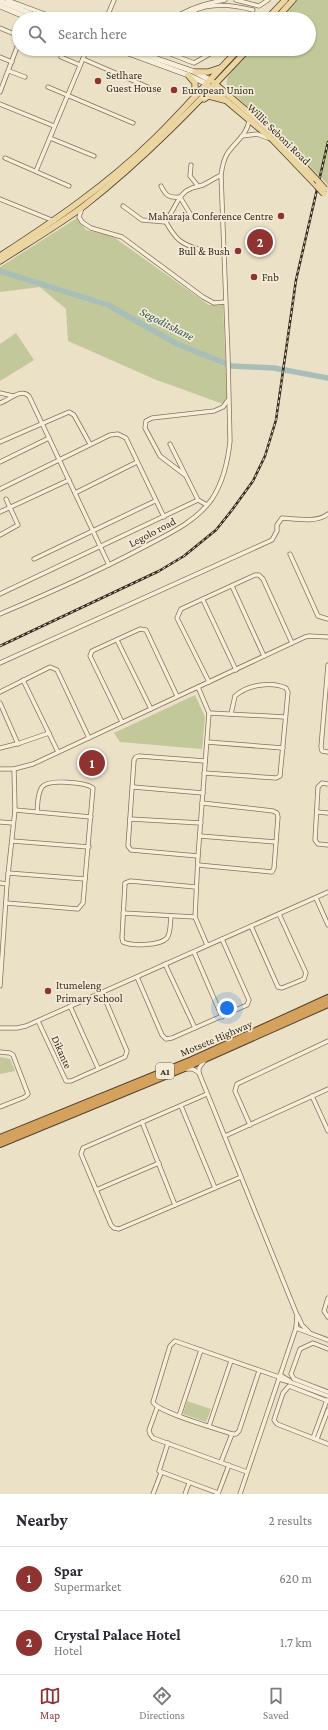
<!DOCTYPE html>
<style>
:root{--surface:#fff;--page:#f2f2f3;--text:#2b2b33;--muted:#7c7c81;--line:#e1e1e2;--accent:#8f3331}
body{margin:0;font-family:"Crimson Pro",serif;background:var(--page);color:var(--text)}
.you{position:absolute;left:227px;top:1008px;width:14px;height:14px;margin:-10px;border:3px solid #fff;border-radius:50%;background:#1a73e8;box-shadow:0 0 0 6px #1a73e833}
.badge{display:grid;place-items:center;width:26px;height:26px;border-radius:50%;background:var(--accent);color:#fff;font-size:13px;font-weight:700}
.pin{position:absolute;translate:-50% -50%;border:2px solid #fff;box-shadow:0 1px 4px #0006}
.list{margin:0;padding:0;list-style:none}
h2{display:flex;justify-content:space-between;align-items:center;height:52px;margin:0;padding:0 16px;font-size:17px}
h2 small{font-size:13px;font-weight:400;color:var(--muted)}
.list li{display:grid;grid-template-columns:26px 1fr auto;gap:12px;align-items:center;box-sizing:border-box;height:64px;padding:0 16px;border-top:1px solid var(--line)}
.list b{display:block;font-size:15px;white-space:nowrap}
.list p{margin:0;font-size:13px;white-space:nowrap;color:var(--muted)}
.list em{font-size:13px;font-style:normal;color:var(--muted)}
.icon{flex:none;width:22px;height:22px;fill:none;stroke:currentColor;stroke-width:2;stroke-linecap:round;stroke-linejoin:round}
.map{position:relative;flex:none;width:328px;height:1494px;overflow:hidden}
.search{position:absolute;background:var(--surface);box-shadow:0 1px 3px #0004;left:12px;right:12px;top:12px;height:44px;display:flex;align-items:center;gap:10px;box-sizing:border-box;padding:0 14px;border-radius:22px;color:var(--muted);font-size:15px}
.sheet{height:180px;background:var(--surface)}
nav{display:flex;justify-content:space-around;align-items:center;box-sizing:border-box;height:56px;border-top:1px solid var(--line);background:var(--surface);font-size:11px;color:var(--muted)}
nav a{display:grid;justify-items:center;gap:2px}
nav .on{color:var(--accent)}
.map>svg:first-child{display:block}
.green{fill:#c2c89a}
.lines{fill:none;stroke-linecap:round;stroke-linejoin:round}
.river{stroke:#a7bfb8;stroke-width:5.5}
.street-casing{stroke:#85735d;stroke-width:5}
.secondary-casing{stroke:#675440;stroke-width:6}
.primary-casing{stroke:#534131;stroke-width:7}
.highway-casing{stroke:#534131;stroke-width:8}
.street{stroke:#f6eed8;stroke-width:3.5}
.secondary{stroke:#f6eed8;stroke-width:5}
.primary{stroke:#ebd5a0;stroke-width:5.5}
.highway{stroke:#d4a25d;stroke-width:6}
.rail-casing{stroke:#362b20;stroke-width:2.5}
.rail{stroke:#f3ebd5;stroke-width:1;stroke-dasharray:3;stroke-linecap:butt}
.primary-bridge-casing{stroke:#534131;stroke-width:7;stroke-linecap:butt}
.primary-bridge{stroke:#ebd5a0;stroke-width:5.5}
.poi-dot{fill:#8f3331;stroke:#f3ebd5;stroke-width:1.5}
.labels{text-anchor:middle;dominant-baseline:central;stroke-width:3.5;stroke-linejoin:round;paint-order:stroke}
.shield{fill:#f3ebd5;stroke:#6f6556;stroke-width:1}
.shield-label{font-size:10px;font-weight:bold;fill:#362b20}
.poi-label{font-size:11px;fill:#362b20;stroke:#f3ebd5;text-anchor:start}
.street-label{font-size:11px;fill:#362b20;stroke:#f3ebd5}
.water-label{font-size:12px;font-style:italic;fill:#305553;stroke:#f3ebd5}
</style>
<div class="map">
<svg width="328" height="1494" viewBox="0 0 328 1494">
<rect width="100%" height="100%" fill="#ebe1c6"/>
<g class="green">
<path d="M296 0H328V185L289 144 228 89C226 84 226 80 229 75L251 49H309V19H278Z"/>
<path d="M77 218 86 230 112 236 209 305 223 304 227 396 223 404 154 379 68 341 66 309 40 287 0 292V267Z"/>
<path d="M16 333 34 360 0 381V344Z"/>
<path d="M195 695 205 717 202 749 120 742 114 733Z"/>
<path d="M0 1057 10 1059 15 1071 0 1074Z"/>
<path d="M187 1401 211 1409 206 1422 183 1414Z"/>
</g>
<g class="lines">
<path class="river" d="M0 271 108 305 177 344 232 366 274 368 328 378"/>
<g class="street-casing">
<g id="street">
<path d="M7 0 58 19"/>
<path d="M236 0 259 6 268 0"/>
<path d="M106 19 114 0"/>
<path d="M173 19C189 8 205 3 225 0"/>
<path d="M181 19C185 17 188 14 192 12 211 2 233 5 253 10"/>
<path d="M0 28 17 35 19 38"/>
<path d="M163 49 171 54 194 63 215 51"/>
<path d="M140 52 149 49"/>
<path d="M0 57 12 62"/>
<path d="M61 57 80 65"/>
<path d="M83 59 157 91"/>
<path d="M9 71 25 77"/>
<path d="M48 87 133 123"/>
<path d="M0 92 19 42"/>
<path d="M0 104 54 126"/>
<path d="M242 136 257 134 268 138"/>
<path d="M50 138 94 156"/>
<path d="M5 158 69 186"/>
<path d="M191 165 190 176 198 186"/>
<path d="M36 171 87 49"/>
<path d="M161 186C166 196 169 198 180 197L192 217"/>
<path d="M0 199 54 221"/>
<path d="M123 206 142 220 166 222"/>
<path d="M82 208 79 217 82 222 91 228 122 237 203 297 214 303 225 302"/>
<path d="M166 222 180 197 186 191 192 188 203 185 221 175"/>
<path d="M166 222C176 240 181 244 201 250"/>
<path d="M0 393 13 396"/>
<path d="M0 403C10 400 20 388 29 396L109 565"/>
<path d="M0 442 69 412 74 415 90 444"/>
<path d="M170 444 198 500 207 505"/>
<path d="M0 462 49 438"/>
<path d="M185 475 160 456 145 428 146 421 152 418 214 411 223 407 228 400"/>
<path d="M0 489 110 435 118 434 126 438 164 517"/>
<path d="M75 493 137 462"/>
<path d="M0 512 69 480"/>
<path d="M0 535 18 525 6 499"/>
<path d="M290 554 318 616 328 619"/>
<path d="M34 559 155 501"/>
<path d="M232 586 264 656"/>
<path d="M0 594 198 500"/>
<path d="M203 600 236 670"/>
<path d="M0 614C47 594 95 573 140 549 166 535 195 523 212 499 223 482 228 461 230 441L228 356 221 175C222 168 223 161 227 154 235 142 248 134 249 120"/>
<path d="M117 640 151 709"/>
<path d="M0 663 272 540 277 531V525L282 518C295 519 317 523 328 514"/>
<path d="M328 665 321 747 322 751 328 752"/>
<path d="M23 680 58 752"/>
<path d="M209 682 177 618 181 609 255 575H259L263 579 292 643"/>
<path d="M198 687 209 713 198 856 195 917 207 945"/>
<path d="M0 692 50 667 57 670 89 738"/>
<path d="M0 703 18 744"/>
<path d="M209 713 285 717"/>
<path d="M122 722 90 656 92 651 140 629 146 630 177 696"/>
<path d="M207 742 283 748"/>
<path d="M0 748 20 743 49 733"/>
<path d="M0 769H14L33 764 305 637 309 636 328 637"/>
<path d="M204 773 276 778 280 776 288 692 286 688C271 681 247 685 235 696L231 714"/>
<path d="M328 784 322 783 318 787 315 840 318 844 328 845"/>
<path d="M133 787 203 793"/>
<path d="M15 810 91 817"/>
<path d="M317 812 328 813"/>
<path d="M130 819 201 823"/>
<path d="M0 822 13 823"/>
<path d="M200 836 275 842"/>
<path d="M12 841 89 847"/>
<path d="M198 856 131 850 128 846 134 760 136 757 139 756 205 761"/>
<path d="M198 865 272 872 274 868 278 817 277 813 273 811 202 803"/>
<path d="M8 873 85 879"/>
<path d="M0 883 7 884"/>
<path d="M316 898 328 925"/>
<path d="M6 903 78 909 83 903 93 788C85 782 48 779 42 787 37 794 38 804 37 812"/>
<path d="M123 913 195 917"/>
<path d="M171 916C170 923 171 933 167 938 160 946 131 946 123 942L122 938 125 883 130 881 196 887"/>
<path d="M251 926 278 987 282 988 304 979 306 973 279 914"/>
<path d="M194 952 222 1017"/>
<path d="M165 964 195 1028"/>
<path d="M137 977 162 1035 166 1039 172 1038 247 1005 249 1000 222 939"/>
<path d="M0 986 7 884 15 810 14 769"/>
<path d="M70 1006 98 1068"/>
<path d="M38 1021 66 1081H71L125 1057 127 1051 102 992"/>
<path d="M0 1028H17L26 1026 328 892"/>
<path d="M0 1052 10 1053 13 1055 28 1094 25 1097 0 1107"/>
<path d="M205 1060 199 1068V1073L297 1315 296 1328 240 1494"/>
<path d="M185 1069H193L199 1073"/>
<path d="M207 1094 83 1148 81 1154 111 1225 114 1228 119 1229 241 1177"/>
<path d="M312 1096 328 1131"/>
<path d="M181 1106 215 1188"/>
<path d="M142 1122 175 1205"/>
<path d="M250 1125 235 1091 237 1084 328 1041"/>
<path d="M225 1136 328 1089"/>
<path d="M96 1190 159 1163"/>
<path d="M328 1298 324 1311 328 1317"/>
<path d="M298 1316 302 1325 309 1332"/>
<path d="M296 1328 328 1340"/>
<path d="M328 1349 313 1343 300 1349 291 1374 294 1379 328 1392"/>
<path d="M259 1371 239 1431 236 1434H232C218 1429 157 1412 153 1402L170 1346 175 1341 279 1377"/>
<path d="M280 1375 290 1381"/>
<path d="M279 1379 293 1383 328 1396"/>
<path d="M328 1401 289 1386 283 1393 274 1420 277 1424 328 1444"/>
<path d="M157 1408 149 1430 150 1434 153 1438 247 1472"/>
<path d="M179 1416 201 1350"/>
<path d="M209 1426 231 1361"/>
<path d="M313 1438 327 1400"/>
<path d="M317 1439 328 1410"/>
<path d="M168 1443 159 1471 218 1493"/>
<path d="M221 1462 232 1434"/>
<path d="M153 1494 161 1473"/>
<path d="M185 1494 189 1483"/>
<path d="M218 1494 229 1465"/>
</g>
</g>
<g class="secondary-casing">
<g id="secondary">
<path d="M0 1 44 19"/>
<path d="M0 6 31 19"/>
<path d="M117 49 188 75 207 84"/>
<path d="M129 49 195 72 210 80"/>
</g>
</g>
<g class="primary-casing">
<g id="primary">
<path d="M267 19 285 0"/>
<path d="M276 19 293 0"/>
<path d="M195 72H208L220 68"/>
<path d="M188 75 195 83V96"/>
<path d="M214 83 276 136 316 179"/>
<path d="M210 87 273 140 317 186"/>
<path d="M204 99 209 96 224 100"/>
<path d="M0 256C54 221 107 185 153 140 183 111 210 79 239 49"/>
<path d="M0 261C28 243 57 226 84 206 144 159 196 105 248 49"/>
</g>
</g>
<g class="highway-casing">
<g id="highway">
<path d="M0 1138 192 1060 328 998"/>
<path d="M0 1144 182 1069 328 1004"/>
</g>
</g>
<use href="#street" class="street"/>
<use href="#secondary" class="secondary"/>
<use href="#primary" class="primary"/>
<use href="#highway" class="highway"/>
<g class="rail-casing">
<path id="rail" d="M0 646 159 571 184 556 216 530 232 510 253 481 265 456 276 420 296 280 328 142"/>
</g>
<use href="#rail" class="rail"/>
<g class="primary-bridge-casing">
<g id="primary-bridge">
<path d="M316 179 325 189"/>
<path d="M317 186 324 194"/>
</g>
</g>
<use href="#primary-bridge" class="primary-bridge"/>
</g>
<g class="poi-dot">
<circle cx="98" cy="81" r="4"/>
<circle cx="174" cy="90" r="4"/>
<circle cx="281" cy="216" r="4"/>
<circle cx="238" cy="251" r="4"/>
<circle cx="254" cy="277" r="4"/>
<circle cx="48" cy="991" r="4"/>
</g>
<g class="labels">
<rect class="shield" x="156" y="1063" width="18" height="16" rx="3"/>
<g class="shield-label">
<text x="165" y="1071">A1</text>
</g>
<g class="poi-label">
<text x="106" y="75">Setlhare<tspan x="106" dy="13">Guest House</tspan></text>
<text x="182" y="90">European Union</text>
<text x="273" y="216" text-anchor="end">Maharaja Conference Centre</text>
<text x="230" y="251" text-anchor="end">Bull &amp; Bush</text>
<text x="262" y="277">Fnb</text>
<text x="56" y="985">Itumeleng<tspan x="56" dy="13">Primary School</tspan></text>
</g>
<g class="street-label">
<text transform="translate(279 134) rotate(44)">Willie Seboni Road</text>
<text transform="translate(152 532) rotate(-28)">Legolo road</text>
<text transform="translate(216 1038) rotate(-23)">Motsete Highway</text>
<text transform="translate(62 1052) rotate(66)">Dikante</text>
</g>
<g class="water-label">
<text transform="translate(167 324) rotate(27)">Segoditshane</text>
</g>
</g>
</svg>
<div class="you"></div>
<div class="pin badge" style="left:92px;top:763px">1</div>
<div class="pin badge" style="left:260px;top:242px">2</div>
<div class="search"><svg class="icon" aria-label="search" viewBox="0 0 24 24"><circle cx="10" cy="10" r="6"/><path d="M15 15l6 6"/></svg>Search here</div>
</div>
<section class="sheet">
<h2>Nearby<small>2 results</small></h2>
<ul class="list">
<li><span class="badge">1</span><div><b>Spar</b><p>Supermarket</p></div><em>620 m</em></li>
<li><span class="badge">2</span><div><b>Crystal Palace Hotel</b><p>Hotel</p></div><em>1.7 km</em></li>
</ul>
</section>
<nav>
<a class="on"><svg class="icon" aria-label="map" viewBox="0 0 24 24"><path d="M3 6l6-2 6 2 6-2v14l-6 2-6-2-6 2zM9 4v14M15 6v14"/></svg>Map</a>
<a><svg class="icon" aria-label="directions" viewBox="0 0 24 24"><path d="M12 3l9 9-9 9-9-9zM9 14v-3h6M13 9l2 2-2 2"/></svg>Directions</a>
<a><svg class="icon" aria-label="saved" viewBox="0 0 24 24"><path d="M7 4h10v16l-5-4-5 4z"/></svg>Saved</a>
</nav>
